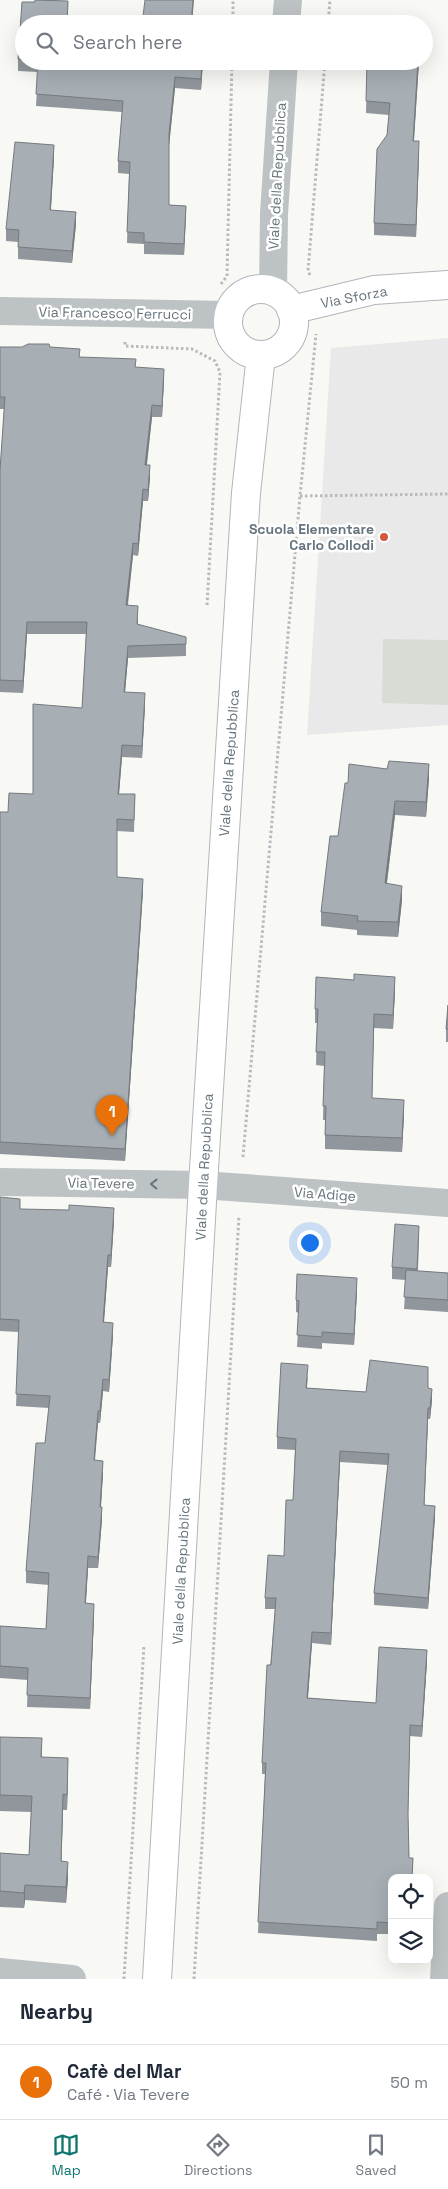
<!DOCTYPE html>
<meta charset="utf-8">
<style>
:root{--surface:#fff;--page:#f6f6f7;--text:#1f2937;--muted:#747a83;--line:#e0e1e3;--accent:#0f766e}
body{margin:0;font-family:"Space Grotesk",sans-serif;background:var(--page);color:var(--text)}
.controls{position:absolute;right:15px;bottom:15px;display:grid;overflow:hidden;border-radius:10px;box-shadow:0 5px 20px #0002}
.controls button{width:45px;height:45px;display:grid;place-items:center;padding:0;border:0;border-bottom:1px solid var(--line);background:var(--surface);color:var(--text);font:25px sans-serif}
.you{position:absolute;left:309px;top:1242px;width:18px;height:18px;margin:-12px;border:4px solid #fff;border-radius:50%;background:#1a73e8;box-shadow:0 0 0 8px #1a73e833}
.badge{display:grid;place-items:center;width:32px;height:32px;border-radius:50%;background:var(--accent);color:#fff;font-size:16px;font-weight:700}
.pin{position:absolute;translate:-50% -41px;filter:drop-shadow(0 1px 2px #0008)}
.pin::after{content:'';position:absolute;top:26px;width:18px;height:15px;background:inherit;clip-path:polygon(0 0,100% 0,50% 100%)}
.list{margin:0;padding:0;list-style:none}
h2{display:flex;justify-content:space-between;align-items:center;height:65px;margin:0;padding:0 20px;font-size:21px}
h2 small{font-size:16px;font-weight:400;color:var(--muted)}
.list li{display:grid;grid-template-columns:32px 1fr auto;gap:15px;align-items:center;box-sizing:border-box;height:75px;padding:0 20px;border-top:1px solid var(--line)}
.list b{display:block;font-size:19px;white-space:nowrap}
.list p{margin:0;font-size:16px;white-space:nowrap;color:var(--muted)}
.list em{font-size:16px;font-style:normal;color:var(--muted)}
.icon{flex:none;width:28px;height:28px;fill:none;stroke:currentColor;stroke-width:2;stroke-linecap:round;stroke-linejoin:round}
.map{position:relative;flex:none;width:448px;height:1979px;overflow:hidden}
.search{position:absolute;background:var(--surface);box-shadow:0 5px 20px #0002;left:15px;right:15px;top:15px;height:55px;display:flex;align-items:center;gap:12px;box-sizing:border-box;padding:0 18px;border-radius:28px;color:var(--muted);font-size:19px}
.sheet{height:140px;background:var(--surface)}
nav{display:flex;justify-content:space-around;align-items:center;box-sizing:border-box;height:70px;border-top:1px solid var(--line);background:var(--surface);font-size:14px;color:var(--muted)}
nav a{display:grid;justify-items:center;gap:2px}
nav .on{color:var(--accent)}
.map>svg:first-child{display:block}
.built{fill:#e9e9e9}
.green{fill:#d8dcd5}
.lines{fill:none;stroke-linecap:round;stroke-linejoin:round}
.secondary-casing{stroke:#b0b6ba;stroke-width:30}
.path{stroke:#b8bbbe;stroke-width:3;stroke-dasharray:2.5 2.5;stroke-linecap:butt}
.street{stroke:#bdc2c5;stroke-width:28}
.secondary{stroke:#fff;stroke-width:28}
.wall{fill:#90969b}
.shaded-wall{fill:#757a7e}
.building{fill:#a7aeb4;stroke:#757a7e}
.oneway{stroke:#66747d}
.poi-dot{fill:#d3583a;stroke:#fff;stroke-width:2}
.labels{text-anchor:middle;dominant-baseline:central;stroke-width:5;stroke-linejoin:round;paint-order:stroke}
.street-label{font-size:14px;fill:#66747d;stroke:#fff}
.poi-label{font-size:14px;font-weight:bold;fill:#66747d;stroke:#fff;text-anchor:end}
</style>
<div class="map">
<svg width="448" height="1979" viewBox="0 0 448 1979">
<rect width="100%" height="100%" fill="#f8f8f5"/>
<path class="built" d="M448 338V725L307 735 331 348Z"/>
<path class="green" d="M383 639 448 640V705L382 703Z"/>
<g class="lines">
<g class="secondary-casing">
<g id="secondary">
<circle cx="261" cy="322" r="33"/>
<path d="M291 310 374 290 448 285"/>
<path d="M157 1979 203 1185 246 493 261 355"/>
</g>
</g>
<g class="path">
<path d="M233 24V0"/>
<path d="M328 24 330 0"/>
<path d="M310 275 308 271 325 61"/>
<path d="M221 284 227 276 232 61"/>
<path d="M125 342V346L192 349 215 361 220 372 207 606"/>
<path d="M300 496 448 494"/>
<path d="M243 1157 300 496 316 334"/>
<path d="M124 1979 144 1645"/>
<path d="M194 1979 239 1216"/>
</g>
<g class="street">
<path d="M286 24 288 0"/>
<path d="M273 292 274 214 284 61"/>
<path d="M0 311 229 315"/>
<path d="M0 1182 203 1185 448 1203"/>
<path d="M0 1972 72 1979"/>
<path d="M444 1979 448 1906"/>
</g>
<use href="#secondary" class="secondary"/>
</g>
<g class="wall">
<path d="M35 0 68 1V24H24V61H203L201 90 175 88 169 145V205L186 206 184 255 144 254V244L127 243 129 174 118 173V161L122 112 36 106 38 72 18 71V59L22 2H35Z"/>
<path d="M367 61H419L414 141 419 153 416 237 374 235V223L387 135 389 115 366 113Z"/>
<path d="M54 157 51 210 76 224 72 263 18 259V242L6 241V229Z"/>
<path d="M0 347H50L80 357 136 367 164 380 162 417H152L147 465 150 477 148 501H143L138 556 133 555 128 605 138 618V625L186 637V656L128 658 125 692 145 705 142 758 122 757 119 794H135L134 832 117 831V877L143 891 125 1161 0 1154V812H8L33 794 82 708 86 634H27L23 693 0 692V470L4 409H0Z"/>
<path d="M429 778 426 817 395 815 387 883 402 900 398 937 357 935V930L321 926V912L338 836Z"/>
<path d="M395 990 393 1029 374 1028 372 1098 404 1114 402 1152 325 1149V1120H323L324 1066 316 1065 317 1023H315V1009Z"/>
<path d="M448 1005V1042H446V1029Z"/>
<path d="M0 1197 20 1209 114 1220 111 1267H108L104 1322 113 1335 109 1392 103 1391 100 1423H98L94 1460 103 1473 101 1507 102 1519 98 1568H88L86 1603 94 1616 90 1709 27 1707 28 1680 0 1678V1626L46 1629 49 1585 26 1583V1571L45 1443 49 1408 16 1406 19 1332 0 1331Z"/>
<path d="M419 1237 418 1271 448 1273V1312L404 1309 406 1280 392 1279V1267Z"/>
<path d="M357 1290 354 1345 322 1343V1349L297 1347 299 1313 296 1312V1300Z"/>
<path d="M308 1376 307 1388 366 1392 428 1388 432 1400 430 1419H428L424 1505 435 1517 428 1609 374 1605V1593L388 1465 340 1462 331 1645 312 1643 308 1698 376 1703 427 1661 422 1737 410 1736 408 1818 409 1858H413L412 1878H392V1934H377V1941L258 1933 265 1774H262V1763L275 1609H265V1598L284 1556 293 1500 295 1450 277 1449V1437Z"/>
<path d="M0 1737 42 1757 68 1774 67 1810H63L61 1861 68 1878 66 1903 25 1900 24 1908 0 1907V1853L29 1855 31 1812 0 1811Z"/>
</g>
<g class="shaded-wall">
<path d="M193 0H194L192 24H191Z"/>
<path d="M202 61H203L201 90V79Z"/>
<path d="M418 61H419L413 153V141Z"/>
<path d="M175 77V88L169 146V134Z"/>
<path d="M419 141V153L416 237V225Z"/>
<path d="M54 145V157L50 222V210Z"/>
<path d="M186 206V217L184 255V244Z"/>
<path d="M76 212V224L72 263V251Z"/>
<path d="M164 369V380L162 417V406Z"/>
<path d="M152 405V417L145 477V465Z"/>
<path d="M150 465V477L148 501V490Z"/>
<path d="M143 489V501L138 556V544Z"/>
<path d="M133 543V555L126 617V605Z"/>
<path d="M27 622V634L23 693V681Z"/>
<path d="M128 646V658L124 704V692Z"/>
<path d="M145 693V705L142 758V746Z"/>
<path d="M122 745V757L118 806V794Z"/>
<path d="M429 764V778L426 817V802Z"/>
<path d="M395 801V815L385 897V883Z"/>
<path d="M143 879V891L125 1161V1149Z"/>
<path d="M402 886V900L398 937V922Z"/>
<path d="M395 977V990L393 1029V1015Z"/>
<path d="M404 1100V1114L402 1152V1138Z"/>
<path d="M114 1208V1220L111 1267V1255Z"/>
<path d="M108 1255V1267L103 1334V1322Z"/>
<path d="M357 1278V1290L354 1345V1334Z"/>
<path d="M113 1323V1335L109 1392V1380Z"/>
<path d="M103 1379V1391L100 1423V1411Z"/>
<path d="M432 1389V1400L430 1419V1408Z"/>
<path d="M428 1408V1419L424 1516V1505Z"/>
<path d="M98 1411V1423L94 1472V1460Z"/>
<path d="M340 1451V1462L331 1645V1633Z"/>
<path d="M103 1461V1473L100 1519V1507Z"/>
<path d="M435 1506V1517L428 1609V1598Z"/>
<path d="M102 1507V1519L98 1568V1557Z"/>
<path d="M88 1556V1568L85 1615V1603Z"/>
<path d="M94 1604V1616L90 1709V1698Z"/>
<path d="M312 1632V1643L307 1709V1698Z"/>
<path d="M427 1650V1661L422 1737V1726Z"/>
<path d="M42 1738V1754L41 1773V1757Z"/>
<path d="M68 1758V1774L67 1810V1795Z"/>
<path d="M63 1794V1810L61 1877V1861Z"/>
<path d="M68 1862V1878L66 1903V1887Z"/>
<path d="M25 1885V1900L24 1908V1893Z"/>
</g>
<g class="building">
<path d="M35 0 68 1 67 24H24V60L18 59 22 2H35Z"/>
<path d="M145 0H193L191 24H142Z"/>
<path d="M38 61H202L201 79 175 77 169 134V205L186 206 184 244 144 242V233L127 232 130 162 118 161 123 101 36 94Z"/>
<path d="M367 61H418L413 141H419L416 225 374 223 377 149 387 135 390 103 366 101Z"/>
<path d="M15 142 54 145 50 210 76 212 72 251 18 247 19 230 6 229Z"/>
<path d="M28 344H49L50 347 80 349 79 357 136 359 135 367 164 369 162 406 152 405 145 465H150L148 490 143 489 138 544 133 543 126 605 138 606 137 624 186 637V644L128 646 124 692 145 693 142 746 122 745 118 794H135L134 820 117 819V877L143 879 125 1149 0 1142V812H8L9 793 33 794V704L82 708 87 622H27L23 681 0 680V470L5 397H0V347H22Z"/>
<path d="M389 761 429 764 426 802 395 801 385 883 402 886 398 922 357 921 358 916 321 912 330 836H338L345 783H348L349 764 387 769Z"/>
<path d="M354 974 395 977 393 1015 374 1014 372 1098 404 1100 402 1138 325 1135 326 1106H323L325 1052H316L318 1009H315L316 977 354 980Z"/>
<path d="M448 1005V1029H446Z"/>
<path d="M0 1197 20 1199V1209L69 1210V1205L114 1208 111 1255H108L103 1322 113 1323 109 1380 103 1379 100 1411H98L94 1460 103 1461 100 1507H102L98 1557 88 1556 85 1603 94 1604 90 1698 27 1695 28 1668 0 1666V1626L46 1629 49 1573 26 1571 36 1443H45L50 1396 16 1394 19 1320 0 1319Z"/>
<path d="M395 1224 419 1226 417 1269 392 1267Z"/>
<path d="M406 1270 448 1273V1300L404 1297Z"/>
<path d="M297 1274 357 1278 354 1334 322 1332V1337L297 1335 299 1301 296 1300Z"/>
<path d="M370 1360 428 1367V1388L432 1389 430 1408H428L424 1505 435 1506 428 1598 374 1593 389 1454 340 1451 331 1633 312 1632 307 1698 376 1703 379 1647 427 1650 422 1726 410 1725 408 1813 409 1858H413L412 1878H392V1923L377 1922V1929L258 1922 266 1763H262L267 1665H271L276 1598H265L268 1555 284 1556 286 1500H293L296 1439 277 1437 281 1363 308 1365 306 1388 366 1392Z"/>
<path d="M0 1737 42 1738 41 1757 68 1758 67 1795 63 1794 61 1861 68 1862 66 1887 25 1885 24 1893 0 1891V1853L29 1855 32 1796 0 1795Z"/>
</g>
<defs><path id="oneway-chevron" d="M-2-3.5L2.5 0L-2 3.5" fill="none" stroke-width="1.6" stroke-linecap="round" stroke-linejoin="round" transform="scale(1.25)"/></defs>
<use class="oneway" href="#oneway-chevron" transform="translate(154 1184) rotate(-179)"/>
<circle class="poi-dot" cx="384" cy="537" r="5"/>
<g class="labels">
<g class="street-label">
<text transform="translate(277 176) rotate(-87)">Viale della Repubblica</text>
<text transform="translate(354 297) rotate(-11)">Via Sforza</text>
<text transform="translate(115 313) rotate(1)">Via Francesco Ferrucci</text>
<text transform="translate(229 763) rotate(-86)">Viale della Repubblica</text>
<text transform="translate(204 1167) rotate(-87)">Viale della Repubblica</text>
<text transform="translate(101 1183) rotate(1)">Via Tevere</text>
<text transform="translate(325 1194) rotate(4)">Via Adige</text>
<text transform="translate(181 1571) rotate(-87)">Viale della Repubblica</text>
</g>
<g class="poi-label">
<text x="374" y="529">Scuola Elementare<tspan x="374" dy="16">Carlo Collodi</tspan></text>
</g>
</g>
</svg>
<div class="controls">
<button><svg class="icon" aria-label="locate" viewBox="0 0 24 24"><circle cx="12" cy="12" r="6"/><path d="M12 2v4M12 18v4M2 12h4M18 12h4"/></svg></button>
<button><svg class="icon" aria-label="layers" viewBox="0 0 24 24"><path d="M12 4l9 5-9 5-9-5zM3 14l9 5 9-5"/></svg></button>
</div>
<div class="you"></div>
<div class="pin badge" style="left:112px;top:1136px;background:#e8710a">1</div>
<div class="search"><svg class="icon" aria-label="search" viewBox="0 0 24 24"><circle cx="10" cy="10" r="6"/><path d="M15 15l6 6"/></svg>Search here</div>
</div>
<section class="sheet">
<h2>Nearby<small></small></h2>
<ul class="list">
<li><span class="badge" style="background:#e8710a">1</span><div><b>Cafè del Mar</b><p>Café · Via Tevere</p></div><em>50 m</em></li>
</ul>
</section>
<nav>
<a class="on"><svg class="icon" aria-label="map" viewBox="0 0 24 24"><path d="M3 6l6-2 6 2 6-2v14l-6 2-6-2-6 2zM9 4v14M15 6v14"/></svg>Map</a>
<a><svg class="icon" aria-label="directions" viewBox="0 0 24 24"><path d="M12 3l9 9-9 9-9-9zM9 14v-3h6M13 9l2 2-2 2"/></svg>Directions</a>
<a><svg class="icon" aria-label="saved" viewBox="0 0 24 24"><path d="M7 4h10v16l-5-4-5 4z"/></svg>Saved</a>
</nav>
